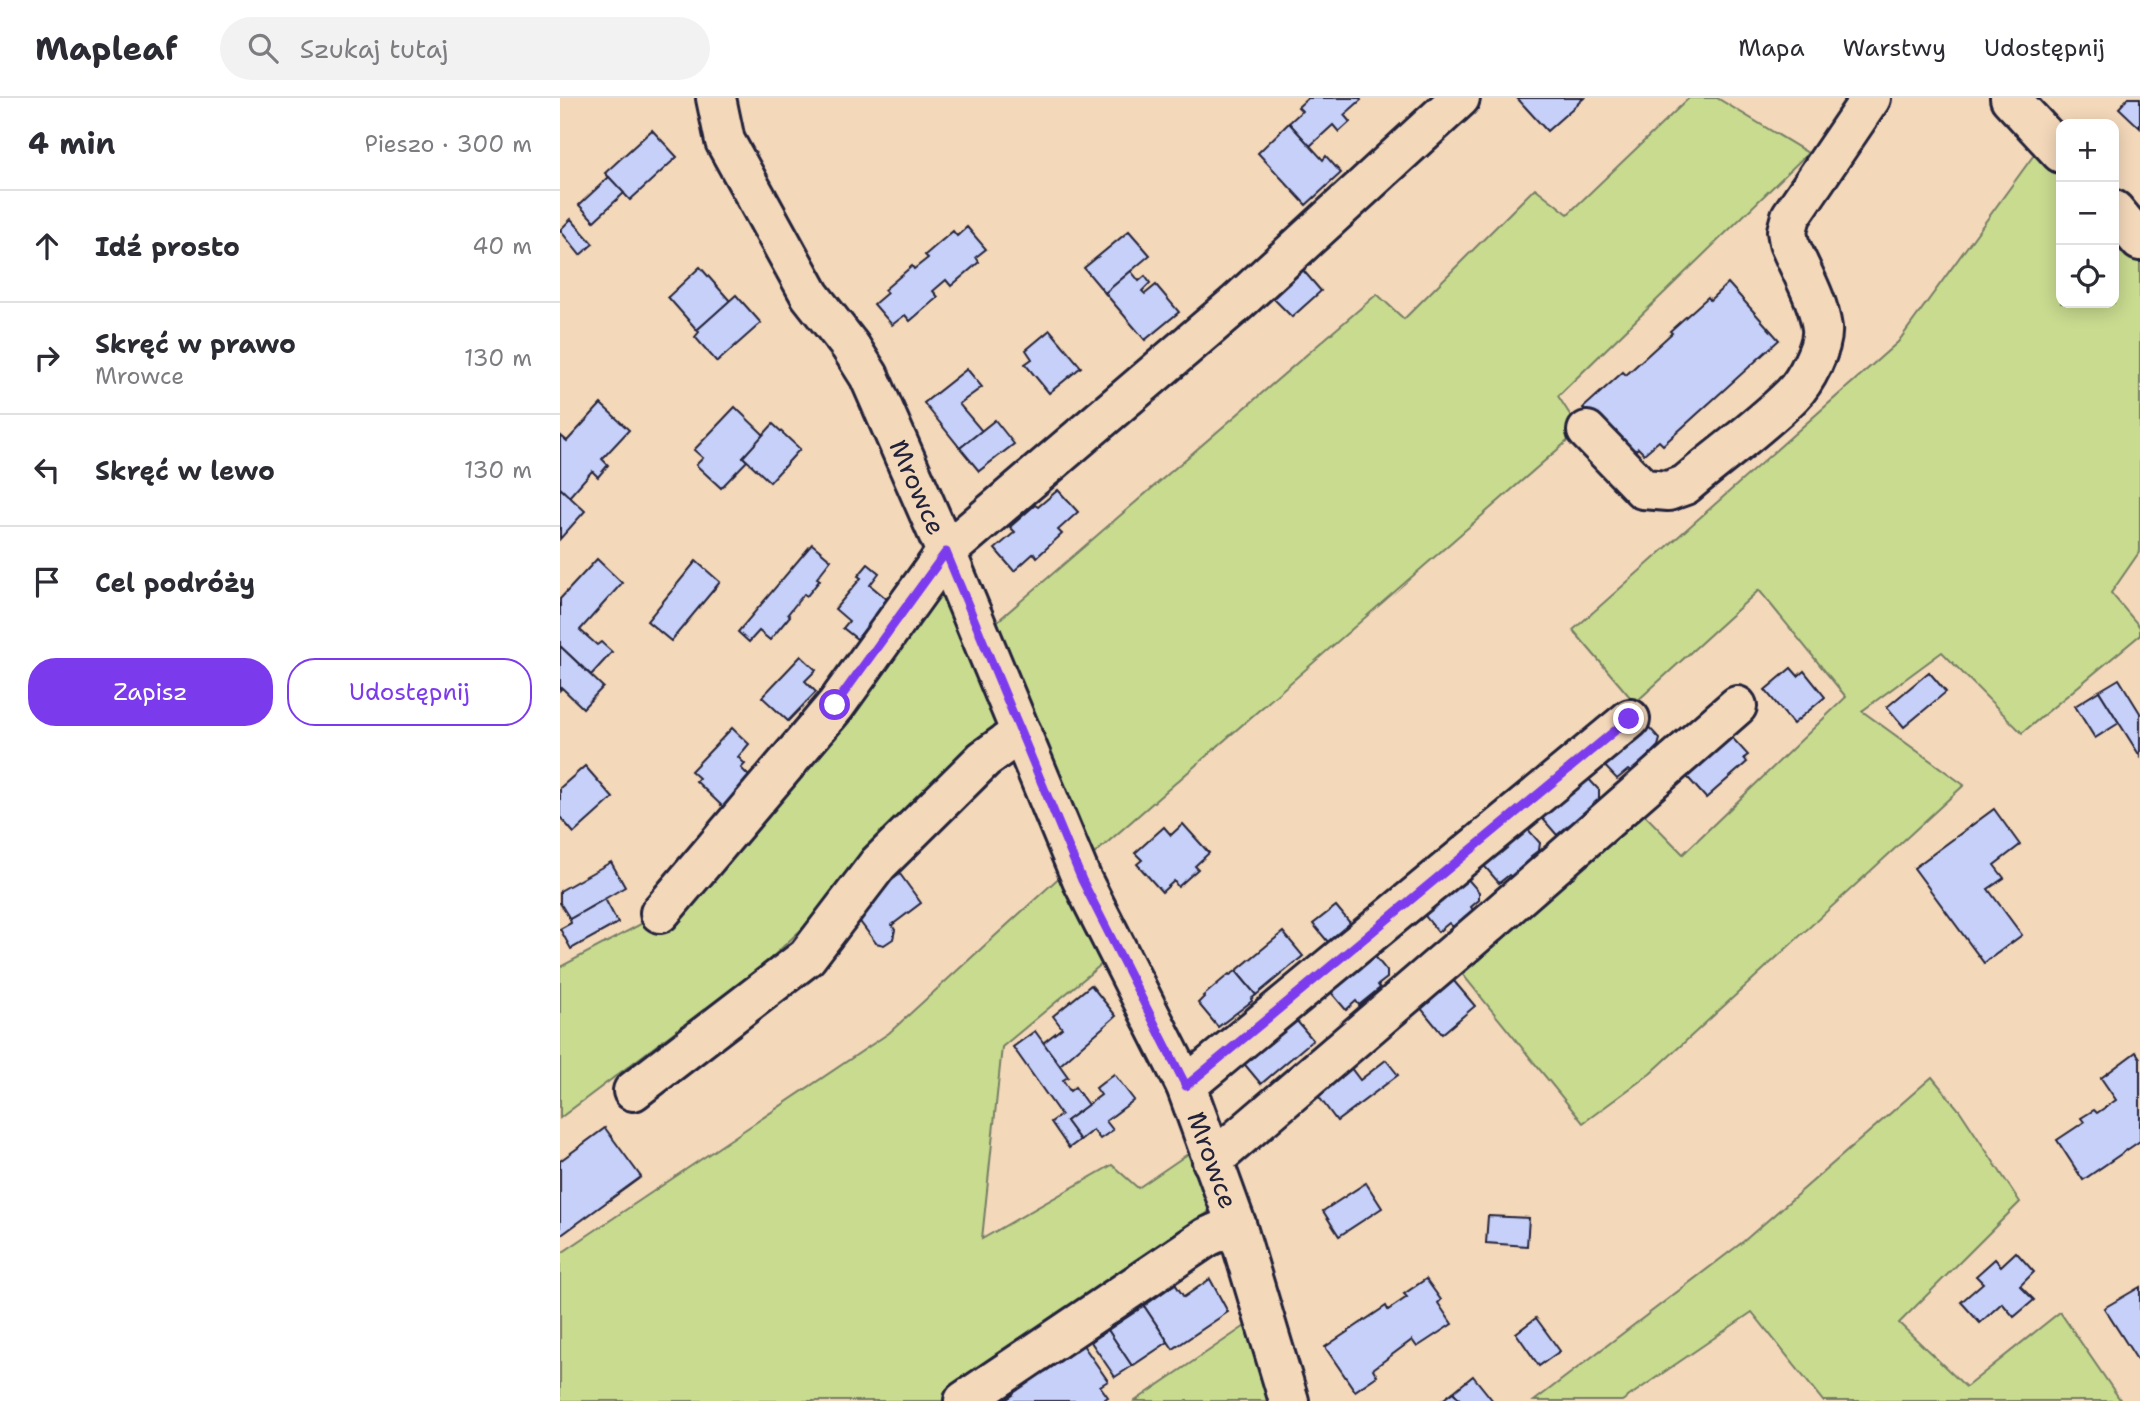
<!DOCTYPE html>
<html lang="pl">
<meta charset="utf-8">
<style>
:root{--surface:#fff;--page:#f2f2f3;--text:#2b2b33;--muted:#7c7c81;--line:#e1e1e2;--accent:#7c3aed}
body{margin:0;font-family:"Shantell Sans",sans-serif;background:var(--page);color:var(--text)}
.controls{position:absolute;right:21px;top:21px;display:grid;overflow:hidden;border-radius:14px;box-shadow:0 4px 18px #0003}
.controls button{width:63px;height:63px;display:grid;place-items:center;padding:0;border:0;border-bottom:2px solid var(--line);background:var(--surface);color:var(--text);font:35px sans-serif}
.stop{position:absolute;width:21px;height:21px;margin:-16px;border:5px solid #7c3aed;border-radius:50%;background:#fff}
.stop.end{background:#7c3aed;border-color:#fff;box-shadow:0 2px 7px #0008}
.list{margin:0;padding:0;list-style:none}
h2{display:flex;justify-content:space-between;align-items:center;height:91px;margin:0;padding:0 28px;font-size:30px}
h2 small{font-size:23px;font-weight:400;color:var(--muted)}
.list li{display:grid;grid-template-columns:46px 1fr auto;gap:21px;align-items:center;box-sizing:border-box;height:112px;padding:0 28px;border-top:2px solid var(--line)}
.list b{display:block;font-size:26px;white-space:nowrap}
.list p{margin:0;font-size:23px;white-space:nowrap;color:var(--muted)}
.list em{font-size:23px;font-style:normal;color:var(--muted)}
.actions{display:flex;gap:14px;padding:21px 28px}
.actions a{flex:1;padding:16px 0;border:2px solid var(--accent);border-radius:28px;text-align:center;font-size:24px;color:var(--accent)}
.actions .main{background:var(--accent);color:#fff}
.icon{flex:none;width:38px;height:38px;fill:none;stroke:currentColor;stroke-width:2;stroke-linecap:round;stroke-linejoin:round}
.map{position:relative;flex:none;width:1580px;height:1303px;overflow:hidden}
header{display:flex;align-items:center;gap:42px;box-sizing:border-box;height:98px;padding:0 35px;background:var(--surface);border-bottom:2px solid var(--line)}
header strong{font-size:33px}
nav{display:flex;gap:38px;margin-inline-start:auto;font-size:24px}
.search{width:490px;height:63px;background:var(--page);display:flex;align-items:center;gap:18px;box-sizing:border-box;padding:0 24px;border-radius:38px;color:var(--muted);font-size:26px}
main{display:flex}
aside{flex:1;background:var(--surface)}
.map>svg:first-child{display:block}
.green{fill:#c8db8f;stroke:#757e65;stroke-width:2}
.building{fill:#c6d0f8;stroke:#22223b;stroke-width:2}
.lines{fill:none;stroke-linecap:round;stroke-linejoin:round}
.minor-casing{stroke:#22223b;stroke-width:44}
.minor{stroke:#f4d8ba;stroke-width:38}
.route{stroke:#7c3aed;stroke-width:9}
.labels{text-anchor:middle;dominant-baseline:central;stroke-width:7;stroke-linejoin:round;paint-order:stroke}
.street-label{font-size:26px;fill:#22223b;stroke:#f4d8ba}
</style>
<header>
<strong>Mapleaf</strong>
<div class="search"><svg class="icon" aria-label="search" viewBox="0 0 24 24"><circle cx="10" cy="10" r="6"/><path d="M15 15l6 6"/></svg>Szukaj tutaj</div>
<nav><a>Mapa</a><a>Warstwy</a><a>Udostępnij</a></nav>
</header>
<main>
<aside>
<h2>4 min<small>Pieszo · 300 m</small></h2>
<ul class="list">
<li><svg class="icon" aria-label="ahead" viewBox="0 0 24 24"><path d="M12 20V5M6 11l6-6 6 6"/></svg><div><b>Idź prosto</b></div><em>40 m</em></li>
<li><svg class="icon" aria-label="right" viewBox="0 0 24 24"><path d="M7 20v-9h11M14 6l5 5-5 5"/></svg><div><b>Skręć w prawo</b><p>Mrowce</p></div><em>130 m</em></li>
<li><svg class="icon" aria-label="left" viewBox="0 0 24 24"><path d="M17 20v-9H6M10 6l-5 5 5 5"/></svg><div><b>Skręć w lewo</b></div><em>130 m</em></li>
<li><svg class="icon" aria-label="arrive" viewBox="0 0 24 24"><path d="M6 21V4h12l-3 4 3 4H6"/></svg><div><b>Cel podróży</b></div></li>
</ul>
<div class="actions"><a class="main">Zapisz</a><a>Udostępnij</a></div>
</aside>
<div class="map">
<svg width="1580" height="1303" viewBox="0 0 1580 1303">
<rect width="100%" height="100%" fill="#f4d8ba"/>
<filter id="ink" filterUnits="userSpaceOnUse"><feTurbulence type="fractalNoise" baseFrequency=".0143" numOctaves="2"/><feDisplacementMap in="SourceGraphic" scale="14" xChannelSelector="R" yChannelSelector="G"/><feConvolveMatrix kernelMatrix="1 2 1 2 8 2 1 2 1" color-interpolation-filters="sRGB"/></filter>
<g filter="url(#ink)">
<g class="green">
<path d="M1129 0H1157L1248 55 998 298 1020 332 533 757 470 614 207 864 0 1020V869L128 801 382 494 432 528 817 196 844 221 975 90 1008 116Z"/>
<path d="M1476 54 1501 80V205H1554V134L1580 161V453L1551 495 1580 529V537L1462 635 1382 554 1302 613 1404 687 1091 975 1023 1025 895 867 1082 714 1123 756 1286 599 1199 492 1075 605 1013 532 1338 244Z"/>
<path d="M505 774 549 860 442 949 422 1141 552 1067 578 1090 638 1049 655 1109 397 1303H0V1156L329 935Z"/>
<path d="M1372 979 1400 1013 1460 1104 1339 1225 1406 1289 1500 1214 1561 1303H1263L1192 1214 1062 1303H974L1184 1143Z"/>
<path d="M694 1222 720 1303H575Z"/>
</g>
<g class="building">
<path d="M748 0H800L801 2 784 17 790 24 779 34 773 27 750 48 729 25 742 13 738 9Z"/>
<path d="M957 0H1024L987 33Z"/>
<path d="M1568 0H1580V30L1559 10Z"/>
<path d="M729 25 763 62 766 58 781 75 746 107 698 55Z"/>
<path d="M92 32 117 59 70 102 45 75Z"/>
<path d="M49 79 64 95 34 123 19 107Z"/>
<path d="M11 121 33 146 20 157 0 132Z"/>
<path d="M407 129 426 151 416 159 419 164 391 188 386 182 373 193 378 199 350 223 345 217 332 227 314 206 327 195 324 192 352 168 354 171 368 160 365 157 393 133 397 138Z"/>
<path d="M569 133 590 157 545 195 524 170Z"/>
<path d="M140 169 170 203 137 232 108 199Z"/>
<path d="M742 171 761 193 732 219 712 199Z"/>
<path d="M571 173 579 183 585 178 590 185 582 193 585 196 596 187 619 214 585 242 545 195Z"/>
<path d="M1168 185 1219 242 1103 347 1099 343 1084 356 1078 350 1068 360 1023 310 1063 274 1066 277 1112 235 1110 233 1148 199 1150 202Z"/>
<path d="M176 197 201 225 157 264 135 239 139 234 137 232Z"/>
<path d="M490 232 521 269 489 295 465 266 472 261 466 252Z"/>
<path d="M407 271 422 289 399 306 422 333 400 350 364 305Z"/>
<path d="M41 306 69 332 42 361 48 367 38 379 32 373 9 399 0 390V337L7 343Z"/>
<path d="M175 309 204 337 183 359 187 363 161 390 136 367 143 360 134 352Z"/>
<path d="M435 322 454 346 419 373 400 350Z"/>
<path d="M213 326 240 351 210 384 183 359Z"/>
<path d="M0 390 25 413 0 441Z"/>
<path d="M498 392 518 414 498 432 502 436 477 459 474 455 454 473 435 451 455 434 450 429 475 407 478 409Z"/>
<path d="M252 446 271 462 257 480 260 482 247 498 244 496 228 516 230 518 210 542 199 533 189 544 178 534Z"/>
<path d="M37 461 62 485 20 532 37 547 41 544 52 554 31 577 0 548V501Z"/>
<path d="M136 463 160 484 111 543 87 523Z"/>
<path d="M308 466 319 475 310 487 328 502 297 541 283 530 289 523 275 511 301 480 298 478Z"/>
<path d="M0 548 43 589 23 610 2 590 0 592Z"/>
<path d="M241 558 256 572 245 583 256 594 228 623 202 599Z"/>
<path d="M1231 570 1238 578 1244 573 1265 599 1233 626 1205 592Z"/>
<path d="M1369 574 1386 594 1344 629 1327 609Z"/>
<path d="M1559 581 1580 615V658L1539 593Z"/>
<path d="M1539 593 1559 625 1535 640 1515 608Z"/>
<path d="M1084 624 1100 641 1098 648 1071 675 1068 672 1057 681 1038 661Z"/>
<path d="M172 630 189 646 178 659 185 666 181 670 191 680 163 709 136 683 139 680 131 673Z"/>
<path d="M1166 633 1188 657 1184 660 1187 664 1146 700 1122 673Z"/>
<path d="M25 668 53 700 14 735 0 719V690Z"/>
<path d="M1025 677 1039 692V701L1031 708 1034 711 1011 731 1009 727 997 737 976 713Z"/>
<path d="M1434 711 1460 747 1434 767 1444 780 1428 791 1462 837 1424 865 1354 770Z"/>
<path d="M623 726 649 755 635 768 638 771 618 789 614 783 602 794 577 766 582 762 575 755 604 729 611 737Z"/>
<path d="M965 728 980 745 979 752 971 758 974 761 952 780 949 777 939 785 920 763Z"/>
<path d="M51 764 65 789 10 821 0 805V793Z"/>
<path d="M340 776 361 805 332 827 335 832 333 841 324 847 316 845 292 813Z"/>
<path d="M906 779 919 794V802L911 809 913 812 893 829 889 825 878 834 862 814Z"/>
<path d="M45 801 58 825 11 851 0 831 11 825 10 821Z"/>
<path d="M776 808 791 826 768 844 753 826Z"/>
<path d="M723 834 743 858 696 897 676 873Z"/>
<path d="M813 856 827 873V880L818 887 820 890 799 907 796 903 786 912 769 892Z"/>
<path d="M676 873 696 897 691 901 692 903 658 929 638 905 644 899 643 898 669 876 670 877Z"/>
<path d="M888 876 915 908 882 936 855 903Z"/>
<path d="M531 887 556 918 500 967 483 945 502 930 493 918Z"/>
<path d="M736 922 753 942 701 986 681 962 720 929 723 933Z"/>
<path d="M475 933 508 979 503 982 510 993 515 989 528 1007 506 1023 520 1042 509 1050 491 1024 501 1017 453 949Z"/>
<path d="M1576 954 1580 960V1043L1523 1082 1497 1042 1524 1024 1521 1020 1534 1012 1537 1015 1556 1002 1541 980Z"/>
<path d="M826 962 838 977 777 1023 753 991 787 965 800 982Z"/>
<path d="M554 976 574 1002 546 1023 553 1032 540 1041 533 1032 520 1042 506 1023 541 997 536 990Z"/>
<path d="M45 1030 81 1079 0 1138V1063Z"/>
<path d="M806 1085 822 1110 779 1138 763 1113Z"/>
<path d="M928 1118 969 1120 967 1148 926 1145Z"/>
<path d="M1456 1154 1474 1174 1460 1188 1474 1202 1454 1219 1442 1205 1420 1225 1401 1204 1423 1185 1416 1178 1435 1161 1441 1168Z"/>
<path d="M650 1181 668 1214 613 1251 584 1208 615 1186 624 1199Z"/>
<path d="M866 1181 881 1202 878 1205 892 1226 857 1249 852 1242 813 1271 817 1278 795 1293 765 1249 826 1208 828 1212 847 1199 844 1196Z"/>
<path d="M1580 1189V1262L1578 1263 1544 1210Z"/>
<path d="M584 1208 608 1244 572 1268 548 1232Z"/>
<path d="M976 1220 1000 1253 979 1268 956 1235Z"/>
<path d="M548 1232 572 1268 555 1279 531 1244Z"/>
<path d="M523 1247 548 1283 540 1288 548 1299 542 1303H444L453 1297 450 1293 483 1269 486 1273Z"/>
<path d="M913 1278 933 1303H901L893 1294Z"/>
<path d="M893 1294 901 1303H881Z"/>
</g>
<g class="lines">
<g class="minor-casing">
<g id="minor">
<path d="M156 0 165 43 250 197 290 248 309 278 386 454 522 782 626 988 676 1126 729 1303"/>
<path d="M1450 0 1501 55"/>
<path d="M1554 112 1580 143"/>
<path d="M1027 333 1083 391 1108 393 1125 387C1160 357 1199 330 1232 297 1245 284 1264 249 1262 230 1258 201 1240 172 1229 145L1227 133 1231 118 1311 0"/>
<path d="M100 815 276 607 386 454 677 205 900 0"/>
<path d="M626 988 1070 621"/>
<path d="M73 993 247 859 318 766 424 661 461 634"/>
<path d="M652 1063 927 827 1177 608"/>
<path d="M404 1303 647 1139 676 1126"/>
</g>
</g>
<use href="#minor" class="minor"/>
</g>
</g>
<g class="lines" filter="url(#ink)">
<path class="route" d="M275 607 386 454 522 782 626 988 1069 621"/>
</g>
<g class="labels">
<g class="street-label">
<text transform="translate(358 389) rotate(66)">Mrowce</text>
<text transform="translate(653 1062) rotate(70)">Mrowce</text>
</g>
</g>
</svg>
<div class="controls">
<button>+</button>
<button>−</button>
<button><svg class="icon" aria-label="locate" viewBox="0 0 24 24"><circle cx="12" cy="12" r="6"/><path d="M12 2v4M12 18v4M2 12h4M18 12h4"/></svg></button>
</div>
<div class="stop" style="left:275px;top:607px"></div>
<div class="stop end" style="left:1069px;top:621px"></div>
</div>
</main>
